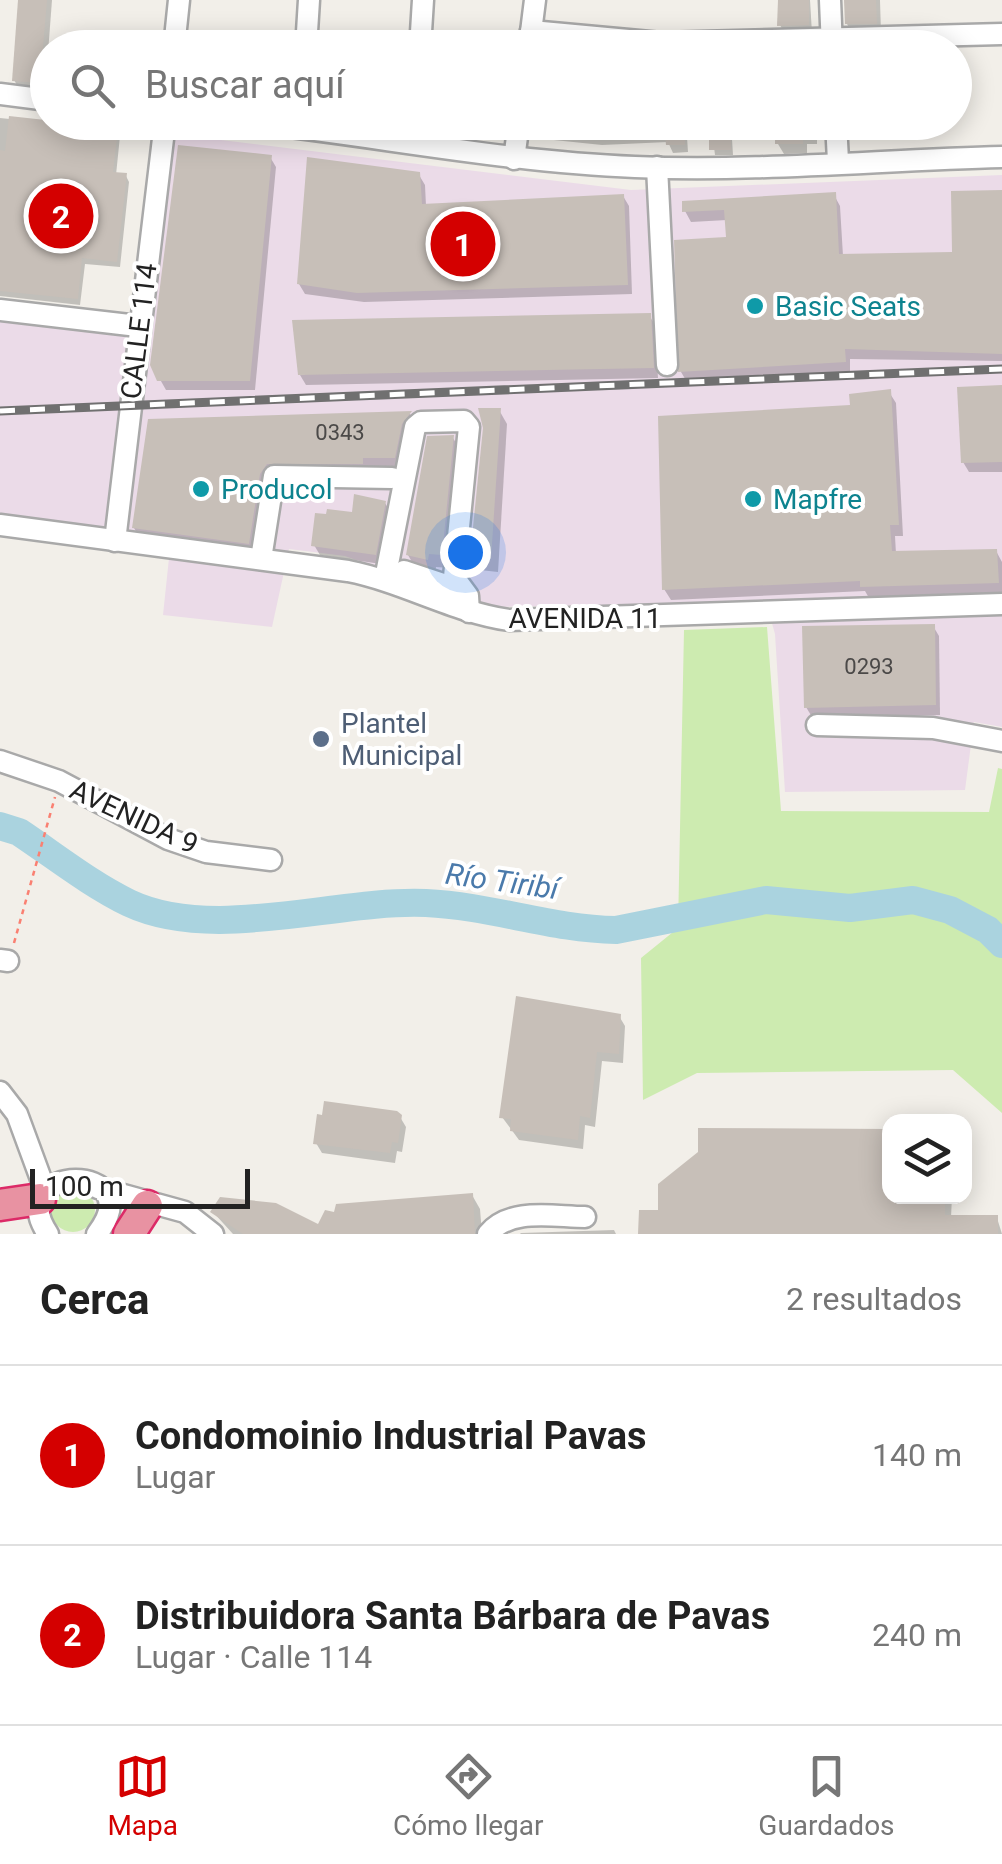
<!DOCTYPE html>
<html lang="es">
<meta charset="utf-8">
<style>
:root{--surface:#fff;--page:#f2f2f2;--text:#222;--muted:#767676;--line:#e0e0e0;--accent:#d40000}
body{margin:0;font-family:Roboto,sans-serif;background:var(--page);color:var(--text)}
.controls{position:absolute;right:30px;bottom:30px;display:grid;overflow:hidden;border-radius:20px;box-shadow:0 5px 25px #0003}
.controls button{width:90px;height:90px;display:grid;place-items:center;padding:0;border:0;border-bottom:2px solid var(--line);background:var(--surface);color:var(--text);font:50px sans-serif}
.scale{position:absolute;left:30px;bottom:25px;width:220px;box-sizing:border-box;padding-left:10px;border:5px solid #222;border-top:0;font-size:28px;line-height:35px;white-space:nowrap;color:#222;-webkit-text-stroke:8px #fff;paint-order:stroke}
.you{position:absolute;left:465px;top:552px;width:35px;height:35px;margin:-25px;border:8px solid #fff;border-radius:50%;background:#1a73e8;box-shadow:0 0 0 15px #1a73e833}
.badge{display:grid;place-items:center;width:65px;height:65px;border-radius:50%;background:var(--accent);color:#fff;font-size:32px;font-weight:700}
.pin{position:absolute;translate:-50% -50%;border:5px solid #fff;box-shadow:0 2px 10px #0006}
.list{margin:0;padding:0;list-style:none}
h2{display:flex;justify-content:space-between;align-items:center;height:130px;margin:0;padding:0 40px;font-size:42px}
h2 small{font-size:32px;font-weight:400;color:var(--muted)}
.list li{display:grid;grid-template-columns:65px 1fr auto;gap:30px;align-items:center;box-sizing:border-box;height:180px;padding:0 40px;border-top:2px solid var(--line)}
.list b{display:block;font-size:38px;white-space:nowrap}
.list p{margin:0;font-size:32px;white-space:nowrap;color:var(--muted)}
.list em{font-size:32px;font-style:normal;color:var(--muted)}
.icon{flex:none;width:55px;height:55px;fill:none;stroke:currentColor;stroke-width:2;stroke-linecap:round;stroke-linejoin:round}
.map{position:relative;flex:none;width:1002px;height:1234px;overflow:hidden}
.search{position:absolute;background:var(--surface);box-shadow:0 5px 25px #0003;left:30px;right:30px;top:30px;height:110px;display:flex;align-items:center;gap:25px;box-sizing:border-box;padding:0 35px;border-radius:55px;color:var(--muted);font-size:38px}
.sheet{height:490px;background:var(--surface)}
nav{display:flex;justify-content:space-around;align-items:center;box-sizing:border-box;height:140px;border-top:2px solid var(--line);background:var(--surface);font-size:28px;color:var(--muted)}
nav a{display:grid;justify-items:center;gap:5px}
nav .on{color:var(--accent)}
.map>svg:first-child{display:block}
.industrial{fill:#ebdbe8}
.grass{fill:#cdebb0}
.shadow{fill:#0003}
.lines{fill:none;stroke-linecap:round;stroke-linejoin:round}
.river{stroke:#aad3df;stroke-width:28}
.building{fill:#c7bfb8}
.minor-casing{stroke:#a9a9a9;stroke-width:25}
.highway-casing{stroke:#dc2a67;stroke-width:35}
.path{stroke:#fa8072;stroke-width:2.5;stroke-dasharray:5 5;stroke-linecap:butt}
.minor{stroke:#fff;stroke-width:20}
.highway{stroke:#e892a2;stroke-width:30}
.rail-casing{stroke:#707070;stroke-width:9}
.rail{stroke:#fff;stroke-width:5;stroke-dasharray:15;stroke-linecap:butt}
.culture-dot{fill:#0f9aa8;stroke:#fff;stroke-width:4}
.service-dot{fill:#5c6f8a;stroke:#fff;stroke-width:4}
.labels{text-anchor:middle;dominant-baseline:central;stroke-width:8;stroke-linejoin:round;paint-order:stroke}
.number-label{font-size:22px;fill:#4b4948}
.culture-label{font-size:28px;fill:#0d838f;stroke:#fff;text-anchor:start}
.street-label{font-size:28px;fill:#222;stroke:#fff}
.service-label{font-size:28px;fill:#4e5e75;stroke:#fff;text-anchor:start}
.water-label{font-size:30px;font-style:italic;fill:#4a7aab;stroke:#fff}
</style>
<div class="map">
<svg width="1002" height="1234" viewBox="0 0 1002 1234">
<rect width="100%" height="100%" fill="#f2efe9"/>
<path class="industrial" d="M163 133 631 190 1002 175V727L974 722 965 790 785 792 775 634 766 602 490 607 345 556 289 549 272 627 163 615 171 539 0 517V320L144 337Z"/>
<g class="grass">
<path d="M767 627 781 811 989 812 998 768 1002 769V1113L953 1070 697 1073 643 1100 641 958 678 928 684 630Z"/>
<circle cx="73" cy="1210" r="22"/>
</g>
<g class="shadow">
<path d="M21 0H52L45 93 20 90 14 80Z"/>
<path d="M780 0H810L812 33 785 34 780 25Z"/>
<path d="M846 0H880L881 33 853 34 847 24Z"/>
<path d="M0 118 117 130 120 136 116 175 126 176 129 182 120 267 85 264 80 305 0 296Z"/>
<path d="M354 122H398L396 135 358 131Z"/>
<path d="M467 122H509L507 132 470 127Z"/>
<path d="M541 122H686L688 152 673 153 668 142 602 145 544 139Z"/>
<path d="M711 122H731L733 155H715Z"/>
<path d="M777 122H817V144H807V153L784 154 778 144Z"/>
<path d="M270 157 276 167 255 390H166L152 365Z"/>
<path d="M419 175 425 185 426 206 623 196 629 206 632 294 364 302 305 294 299 284Z"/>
<path d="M1002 193V361L850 359V373L687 382 681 372 728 240 727 220 691 222 685 211 834 195 840 206 843 256 955 254Z"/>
<path d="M649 315 655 325 658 378 306 385 300 375Z"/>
<path d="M1002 388V472H969L963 462Z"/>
<path d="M889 392 896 403 903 536H895L896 554 996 551 1002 562V593L869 598 865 591 671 600 664 589 852 408Z"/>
<path d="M499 410 507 424 498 572 480 570 472 557Z"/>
<path d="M410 414 416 423 400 468 273 474 254 553 140 538 134 528 150 421Z"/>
<path d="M453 438 461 451 449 568 436 567 435 573 416 569 408 555Z"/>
<path d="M385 503 391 513 381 564 320 555 314 545 354 514Z"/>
<path d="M933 626 939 636 940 715 812 717 806 707Z"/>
<path d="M619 1016 625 1026 623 1063 602 1061 595 1127 585 1125 583 1149 519 1140 502 1117Z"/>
<path d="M400 1117 406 1127 402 1152 397 1151 395 1163 322 1153 316 1143Z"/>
<path d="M472 1195 480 1209 482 1234H233L213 1212 319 1228Z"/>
<path d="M890 1196H952L951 1218H997L1002 1234H641Z"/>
<path d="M614 1230 616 1234H520L521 1233Z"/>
</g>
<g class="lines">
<path class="river" d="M0 826 19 832C55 856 90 884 129 903 214 943 336 899 426 903 491 906 552 929 616 930L766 900 850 908 913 900 950 910 988 930 1002 944"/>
</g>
<g class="building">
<path d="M18 0H47L40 83 12 81Z"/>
<path d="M778 0H809V25L777 26Z"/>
<path d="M844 0H876L877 24H845Z"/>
<path d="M9 116 118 128 113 172 127 173 117 262 82 258 78 299 0 291V150L5 151Z"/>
<path d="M533 122H684L685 145H666L665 135 597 138 532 131Z"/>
<path d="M709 122H730L731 150H709Z"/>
<path d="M775 122H813V134L803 135V144H775Z"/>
<path d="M178 145 272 155 250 381H157L150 365Z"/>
<path d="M307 157 420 172 422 204 624 194 628 285 357 293 297 284Z"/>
<path d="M1002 190V354L845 349 846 362 678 372 674 240 726 237 724 210 682 212V201L836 192 839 254 952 252 951 191Z"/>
<path d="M651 313 654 368 298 375 292 320Z"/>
<path d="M1002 385V462L961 463 957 387Z"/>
<path d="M891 389 899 525H890L892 551 997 549 999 583 860 587V581L662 590 658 416 850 405 849 394Z"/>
<path d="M478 408H501L491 559 470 557 483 428Z"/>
<path d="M412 411 402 424 395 458H363V464H267L260 474 249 544 132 528 148 419Z"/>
<path d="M454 435 442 555 429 554 428 560 406 555 427 436Z"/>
<path d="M354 494 386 501 376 555 311 546 315 513 326 514 327 509 352 512Z"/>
<path d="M935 624 936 705 804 708 802 626Z"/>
<path d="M516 996 621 1014 619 1054 597 1052 590 1118 580 1116 578 1140 510 1131 511 1119 499 1118Z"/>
<path d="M324 1101 397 1111 402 1115 398 1143 392 1142 390 1153 313 1144 317 1114 322 1115Z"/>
<path d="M698 1128 890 1129V1196H945V1215H998V1234H638L639 1210H658V1184L698 1152Z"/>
<path d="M473 1193 475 1234H243L210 1212 220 1197 276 1203 318 1224 325 1210 334 1212 336 1204Z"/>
</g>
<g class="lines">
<g class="minor-casing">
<g id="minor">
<path d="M830 0 832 48"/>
<path d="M531 31 661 43 1002 34"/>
<path d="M174 48 179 0"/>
<path d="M306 48 309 0"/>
<path d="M420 48 423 0"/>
<path d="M529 48 535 0"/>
<path d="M0 94 48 100"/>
<path d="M249 122C378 136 506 162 635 167 757 172 881 160 1002 157"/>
<path d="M836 122 838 161"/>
<path d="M514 159 519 122"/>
<path d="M657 167 667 365"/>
<path d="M0 310 138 326"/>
<path d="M0 525 348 571C404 582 453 612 509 620L1002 604"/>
<path d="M115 541 165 122"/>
<path d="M261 559 274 476 392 478"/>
<path d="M404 571 461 590"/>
<path d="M385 579 415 427 421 422 464 421 469 427 454 577 468 596 469 612"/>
<path d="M817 725 933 728 1002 741"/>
<path d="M0 761 59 781 168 839 206 852 271 860"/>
<path d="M0 960 8 961"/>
<path d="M0 1092 17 1114 45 1190"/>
<path d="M98 1188 185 1212 213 1234"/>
<path d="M48 1234C0 1163 153 1161 97 1234"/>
<path d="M488 1234C510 1207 554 1217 585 1217"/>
</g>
</g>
<g class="highway-casing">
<g id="highway">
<path d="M0 1205 40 1199"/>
<path d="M129 1234 147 1206"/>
</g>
</g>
<path class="path" d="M14 943 55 797"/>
<use href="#minor" class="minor"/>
<use href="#highway" class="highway"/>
<g class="rail-casing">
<path id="rail" d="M0 411 1002 369"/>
</g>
<use href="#rail" class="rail"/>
</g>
<g class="culture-dot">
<circle cx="755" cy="306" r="10"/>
<circle cx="201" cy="489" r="10"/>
<circle cx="753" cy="499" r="10"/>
</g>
<circle class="service-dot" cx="321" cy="739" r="10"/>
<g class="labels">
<g class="number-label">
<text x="340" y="432">0343</text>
<text x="869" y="666">0293</text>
</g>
<g class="culture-label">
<text x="775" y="306">Basic Seats</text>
<text x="221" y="489">Producol</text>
<text x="773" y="499">Mapfre</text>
</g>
<g class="street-label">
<text transform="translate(139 331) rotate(-83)">CALLE 114</text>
<text x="585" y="618">AVENIDA 11</text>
<text transform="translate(134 817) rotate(25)">AVENIDA 9</text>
</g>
<g class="service-label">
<text x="341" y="723">Plantel<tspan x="341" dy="32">Municipal</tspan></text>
</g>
<g class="water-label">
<text transform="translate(502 881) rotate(8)">Río Tiribí</text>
</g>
</g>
</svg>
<div class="controls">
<button><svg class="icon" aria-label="layers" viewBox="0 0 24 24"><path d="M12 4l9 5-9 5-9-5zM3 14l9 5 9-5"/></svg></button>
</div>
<div class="scale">100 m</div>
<div class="you"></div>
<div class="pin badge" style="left:463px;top:244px">1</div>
<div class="pin badge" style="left:61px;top:216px">2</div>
<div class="search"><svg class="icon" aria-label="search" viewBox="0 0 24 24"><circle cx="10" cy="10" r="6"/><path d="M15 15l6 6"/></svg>Buscar aquí</div>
</div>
<section class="sheet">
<h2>Cerca<small>2 resultados</small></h2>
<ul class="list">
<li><span class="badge">1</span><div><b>Condomoinio Industrial Pavas</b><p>Lugar</p></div><em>140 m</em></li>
<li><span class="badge">2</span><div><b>Distribuidora Santa Bárbara de Pavas</b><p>Lugar · Calle 114</p></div><em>240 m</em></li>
</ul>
</section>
<nav>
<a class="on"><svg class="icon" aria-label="map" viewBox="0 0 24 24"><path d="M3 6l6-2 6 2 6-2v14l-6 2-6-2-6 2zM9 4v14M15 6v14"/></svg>Mapa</a>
<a><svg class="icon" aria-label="directions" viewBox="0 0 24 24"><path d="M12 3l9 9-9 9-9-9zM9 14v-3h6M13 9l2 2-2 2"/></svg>Cómo llegar</a>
<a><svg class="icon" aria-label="saved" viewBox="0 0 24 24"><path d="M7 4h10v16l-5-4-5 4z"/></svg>Guardados</a>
</nav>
